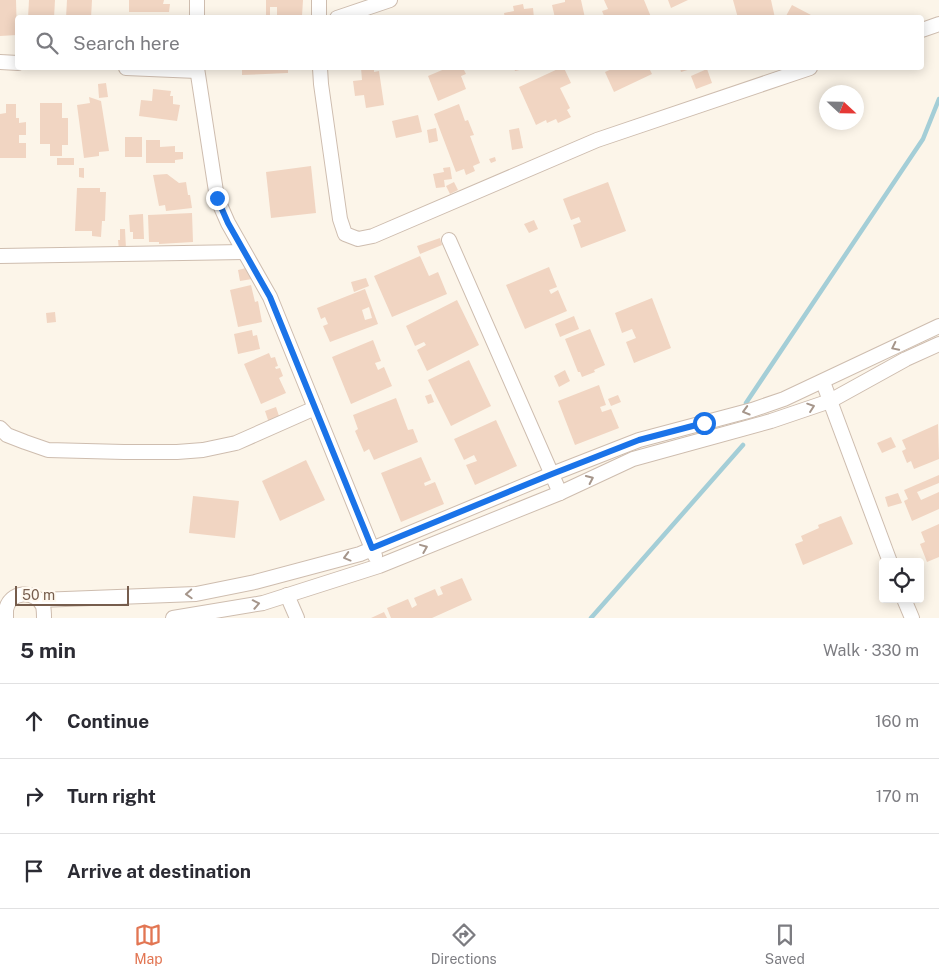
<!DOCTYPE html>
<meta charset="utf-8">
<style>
:root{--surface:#fff;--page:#f2f2f3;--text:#2b2b33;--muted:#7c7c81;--line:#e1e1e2;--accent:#e27653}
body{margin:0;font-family:"Public Sans",sans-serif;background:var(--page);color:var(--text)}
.controls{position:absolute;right:15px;bottom:15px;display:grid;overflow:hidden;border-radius:5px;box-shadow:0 2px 12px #0003}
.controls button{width:45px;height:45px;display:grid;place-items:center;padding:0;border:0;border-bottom:1px solid var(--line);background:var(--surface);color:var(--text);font:25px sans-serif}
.compass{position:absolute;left:819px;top:85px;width:45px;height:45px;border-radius:50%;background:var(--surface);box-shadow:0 2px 12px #0003;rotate:112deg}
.scale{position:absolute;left:15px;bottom:12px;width:114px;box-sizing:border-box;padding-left:5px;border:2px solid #765d4d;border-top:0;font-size:14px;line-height:18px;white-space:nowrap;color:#765d4d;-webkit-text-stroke:4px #fff9f0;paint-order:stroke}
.stop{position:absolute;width:15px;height:15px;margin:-11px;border:4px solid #1a73e8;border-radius:50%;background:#fff}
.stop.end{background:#1a73e8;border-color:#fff;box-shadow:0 1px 5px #0008}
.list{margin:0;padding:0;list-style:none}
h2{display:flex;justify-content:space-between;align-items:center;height:65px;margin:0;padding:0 20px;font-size:21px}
h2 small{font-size:16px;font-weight:400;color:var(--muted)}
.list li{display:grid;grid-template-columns:32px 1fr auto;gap:15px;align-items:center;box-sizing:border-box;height:75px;padding:0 20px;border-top:1px solid var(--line)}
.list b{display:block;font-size:19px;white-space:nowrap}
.list em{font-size:16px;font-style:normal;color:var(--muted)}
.icon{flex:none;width:28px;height:28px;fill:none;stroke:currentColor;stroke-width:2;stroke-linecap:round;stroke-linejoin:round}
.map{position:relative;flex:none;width:939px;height:618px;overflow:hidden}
.search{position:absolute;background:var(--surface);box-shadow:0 2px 12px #0003;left:15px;right:15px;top:15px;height:55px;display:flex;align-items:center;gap:12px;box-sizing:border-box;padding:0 18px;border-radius:5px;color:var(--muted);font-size:19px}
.sheet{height:290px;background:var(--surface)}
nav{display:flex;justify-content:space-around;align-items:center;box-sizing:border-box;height:70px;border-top:1px solid var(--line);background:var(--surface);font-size:14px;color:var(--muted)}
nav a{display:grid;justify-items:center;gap:2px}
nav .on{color:var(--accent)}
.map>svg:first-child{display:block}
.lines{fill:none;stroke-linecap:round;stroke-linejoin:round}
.stream{stroke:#a4ced7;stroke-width:4.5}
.building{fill:#f1d5c2;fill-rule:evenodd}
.minor-casing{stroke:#cebdaf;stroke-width:16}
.minor{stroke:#fff;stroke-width:14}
.oneway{stroke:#a6968b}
.route{stroke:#1a73e8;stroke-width:6}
</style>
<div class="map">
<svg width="939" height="618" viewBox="0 0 939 618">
<rect width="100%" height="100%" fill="#fcf5e9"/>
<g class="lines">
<g class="stream">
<path d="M746 403 923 139 939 99"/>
<path d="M591 618 743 445"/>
</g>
</g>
<g class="building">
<path d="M0 0H16L17 35 0 36Z"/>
<path d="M29 0H55L54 18H28Z"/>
<path d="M67 0H92L91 18H66Z"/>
<path d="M129 0H164L163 4H170L169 12H129Z"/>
<path d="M266 0H303L302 16 277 18V7H270V18H266Z"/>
<path d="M565 0H581L585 18H555L552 5 565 2Z"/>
<path d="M604 0H644L651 17 648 18H605L602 11 608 9Z"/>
<path d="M668 0H688L671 8Z"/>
<path d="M733 0H771L775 18H738Z"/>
<path d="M523 4 524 9 533 8 534 18H505L504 13 514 11 513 6Z"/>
<path d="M792 5 811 15 809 18H787L786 16Z"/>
<path d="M242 68H288V73L242 75Z"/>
<path d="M361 68H374V72L379 71 384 105 366 108 364 95 355 96 353 81 362 80Z"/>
<path d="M447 68H463L466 74 461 76 466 89 438 101 428 76Z"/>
<path d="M514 68H528L515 71Z"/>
<path d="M560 68H564L571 83 560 88 570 108 567 110 571 117 558 123 556 119 547 123 546 120 536 125 519 87Z"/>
<path d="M614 68H649L652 74 614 92 605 72Z"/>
<path d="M680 68H694L681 72Z"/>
<path d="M707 69 712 83 696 89 691 76Z"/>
<path d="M106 83 108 97 99 98 98 84Z"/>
<path d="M153 89 171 91 170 96H173V104L180 105 177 121 139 116 141 100 152 101Z"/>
<path d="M89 97 101 101 109 151 99 152V156L84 158 77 105 90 103Z"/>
<path d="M40 103H62V118H68V145H62V156H50V144H40Z"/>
<path d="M6 104H16V118H19V123L26 122V135H19V143H26V158H0V114L6 113Z"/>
<path d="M459 104 465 121 468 120 474 135 470 136 480 163 473 166 475 171 466 175 464 169 456 172 434 114Z"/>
<path d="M418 115 422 132 396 138 392 121Z"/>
<path d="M436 128 438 141 429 143 427 130Z"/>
<path d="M519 128 523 148 512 150 509 130Z"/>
<rect x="125" y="137" width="17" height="20"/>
<path d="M146 140H160V147L175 146V152H183V159L175 160V163H146Z"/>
<path d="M495 157 496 161 491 163 489 159Z"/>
<rect x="57" y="158" width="17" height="7"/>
<path d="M311 166 316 213 271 218 266 172Z"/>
<path d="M450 167 452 179 444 180 445 187 436 188 433 174 444 172 443 168Z"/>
<path d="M79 168H84V178L79 177Z"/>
<path d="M167 174 179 183 186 182 188 195H190L192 208 166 211 165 205 159 206 153 175Z"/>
<path d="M454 182 458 190 450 194 446 186Z"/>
<path d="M608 182 626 231 581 248 573 225 581 222 579 217 571 220 563 199Z"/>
<path d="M77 188H100V192H106L105 221H102L101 237 92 236V231H75Z"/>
<path d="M192 213 193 242 159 244V242H149L148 215Z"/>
<path d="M143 214 144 239H133V232H130L129 215Z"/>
<path d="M534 220 538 229 529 233 524 224Z"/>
<path d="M120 229H125L126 249 119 250 118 240H120Z"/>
<path d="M440 238 442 245 420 254 417 246Z"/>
<path d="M420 256 429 276 438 272 447 294 392 317 374 276Z"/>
<path d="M250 267 252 279 240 281 238 270Z"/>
<path d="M549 267 557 287 549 290 551 294 558 290 567 311 525 329 506 285Z"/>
<path d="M366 278 369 286 354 292 351 282Z"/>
<path d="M251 285 255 302 258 301 262 322 238 327 230 290Z"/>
<path d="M365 289 378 324 330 342 323 326 328 324 325 317 321 319 317 308ZM369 307 372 318 365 320 362 310Z"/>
<path d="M652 298 671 348 634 363 626 342 636 338 632 329 622 333 615 313Z"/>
<path d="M457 300 479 345 427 371 417 350 426 345 424 342 415 346 406 326Z"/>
<path d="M55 312 56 322 47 323 46 313Z"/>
<path d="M574 316 579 329 560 337 555 324Z"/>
<path d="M590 329 605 365 594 370 595 372 582 377 580 372H578L565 339Z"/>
<path d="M252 330 253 336 257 335 260 349 238 354 234 334Z"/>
<path d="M373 340 381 361 375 363 378 370 384 367 392 386 351 404 332 357Z"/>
<path d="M269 353 271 358 275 357 278 366 275 367 276 369 280 368 283 376 279 378 286 393 261 404 244 364Z"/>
<path d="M469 360 491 406 451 426 428 380Z"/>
<path d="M565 370 570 381 559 387 554 376Z"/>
<path d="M599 385 606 405 600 407 602 412 611 409 619 428 575 445 558 401Z"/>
<path d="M431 394 434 402 428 404 425 396Z"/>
<path d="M618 395 621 402 611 406 608 399Z"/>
<path d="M396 398 408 430 413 429 418 442 374 460 369 449 364 452 355 431 358 429 353 415Z"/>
<path d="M276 407 280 419 269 423 265 411Z"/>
<path d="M496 420 517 466 475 485 466 465 477 461 474 455 464 460 454 439Z"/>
<path d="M938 424 939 459 914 469 911 461 907 463 902 451 906 449 902 440Z"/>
<path d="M891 437 896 447 882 453 877 443Z"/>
<path d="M421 457 431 480 424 483 425 486 435 482 444 504 401 522 381 473Z"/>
<path d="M306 460 325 500 280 521 262 481Z"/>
<path d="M939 475V483L917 492 921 500 939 492V509L912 521 904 501 908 499 904 490Z"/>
<path d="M898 493 902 503 888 507 885 497Z"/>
<path d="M193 496 239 501 235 538 189 533Z"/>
<path d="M841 516 853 544 803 565 795 544 803 541 801 536 819 528 818 525Z"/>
<path d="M939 524V557L927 562 920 544 925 542 921 532Z"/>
<path d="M462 578 472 600 432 618H391L387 608 408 599 412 608 417 605 414 598 435 589 438 596 443 594 440 587Z"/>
<path d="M384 612 387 618H371Z"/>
</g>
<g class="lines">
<g class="minor-casing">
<g id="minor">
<path d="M197 0V18"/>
<path d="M319 18V0"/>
<path d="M337 18 390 0"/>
<path d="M922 30 939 24"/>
<path d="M0 62 18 63"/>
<path d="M126 68 197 71"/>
<path d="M197 68 217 198 228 223 270 297 375 556"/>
<path d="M320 68 321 84 340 219 345 234 358 239 373 236 597 140 810 68"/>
<path d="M449 240 560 493"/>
<path d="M0 256 244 252"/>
<path d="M823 382 890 562"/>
<path d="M0 428 7 435 25 442 48 450 124 452H177L203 450 236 443 315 408"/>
<path d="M287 595 297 618"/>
<path d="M904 599 912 618"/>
<path d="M39 600 196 594 255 582 360 554 552 474 639 440 752 410 784 399 939 326"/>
<path d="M6 618C6 617 6 611 6 610 9 591 35 589 43 606 44 610 44 614 44 618"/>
<path d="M173 618 263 603 379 566 560 493 633 459 771 421 830 401 906 359 939 344"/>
</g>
</g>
<use href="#minor" class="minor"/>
</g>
<defs><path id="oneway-chevron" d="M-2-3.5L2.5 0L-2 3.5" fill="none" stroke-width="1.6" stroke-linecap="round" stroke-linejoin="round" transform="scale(1.25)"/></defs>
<g class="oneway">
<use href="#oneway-chevron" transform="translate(895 347) rotate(154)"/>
<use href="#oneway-chevron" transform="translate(811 407) rotate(-19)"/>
<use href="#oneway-chevron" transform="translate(746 411) rotate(164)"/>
<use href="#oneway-chevron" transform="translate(590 479) rotate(-25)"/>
<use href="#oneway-chevron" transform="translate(424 548) rotate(-22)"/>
<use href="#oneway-chevron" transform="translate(347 557) rotate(165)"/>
<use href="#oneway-chevron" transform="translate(189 594) rotate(177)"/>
<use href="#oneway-chevron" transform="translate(256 604) rotate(-11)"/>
</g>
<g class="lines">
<path class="route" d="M217 198 228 223 270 297 372 548 552 474 639 440 704 423"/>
</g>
</svg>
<div class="controls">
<button><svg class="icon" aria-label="locate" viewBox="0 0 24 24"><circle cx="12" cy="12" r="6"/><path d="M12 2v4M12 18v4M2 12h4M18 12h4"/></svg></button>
</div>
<svg class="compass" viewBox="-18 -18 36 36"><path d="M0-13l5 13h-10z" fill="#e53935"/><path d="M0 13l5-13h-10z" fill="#7c7c81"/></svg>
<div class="scale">50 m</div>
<div class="stop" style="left:704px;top:423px"></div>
<div class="stop end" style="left:217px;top:198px"></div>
<div class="search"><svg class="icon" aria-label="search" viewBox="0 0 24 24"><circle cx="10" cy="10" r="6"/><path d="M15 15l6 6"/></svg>Search here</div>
</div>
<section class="sheet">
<h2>5 min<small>Walk · 330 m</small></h2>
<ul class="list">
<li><svg class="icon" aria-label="ahead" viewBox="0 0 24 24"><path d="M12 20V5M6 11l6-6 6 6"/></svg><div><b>Continue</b></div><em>160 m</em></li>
<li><svg class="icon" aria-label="right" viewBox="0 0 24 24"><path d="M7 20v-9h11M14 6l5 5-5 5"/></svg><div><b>Turn right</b></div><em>170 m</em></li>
<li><svg class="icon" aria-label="arrive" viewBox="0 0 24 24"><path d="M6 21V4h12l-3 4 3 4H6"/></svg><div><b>Arrive at destination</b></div></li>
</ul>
</section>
<nav>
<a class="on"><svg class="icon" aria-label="map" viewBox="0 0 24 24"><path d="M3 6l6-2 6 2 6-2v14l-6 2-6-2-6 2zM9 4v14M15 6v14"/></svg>Map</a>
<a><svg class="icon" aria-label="directions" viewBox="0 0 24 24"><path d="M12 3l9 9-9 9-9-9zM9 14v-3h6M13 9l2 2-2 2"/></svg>Directions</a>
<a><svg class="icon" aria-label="saved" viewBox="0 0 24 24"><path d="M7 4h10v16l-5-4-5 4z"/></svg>Saved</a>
</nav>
